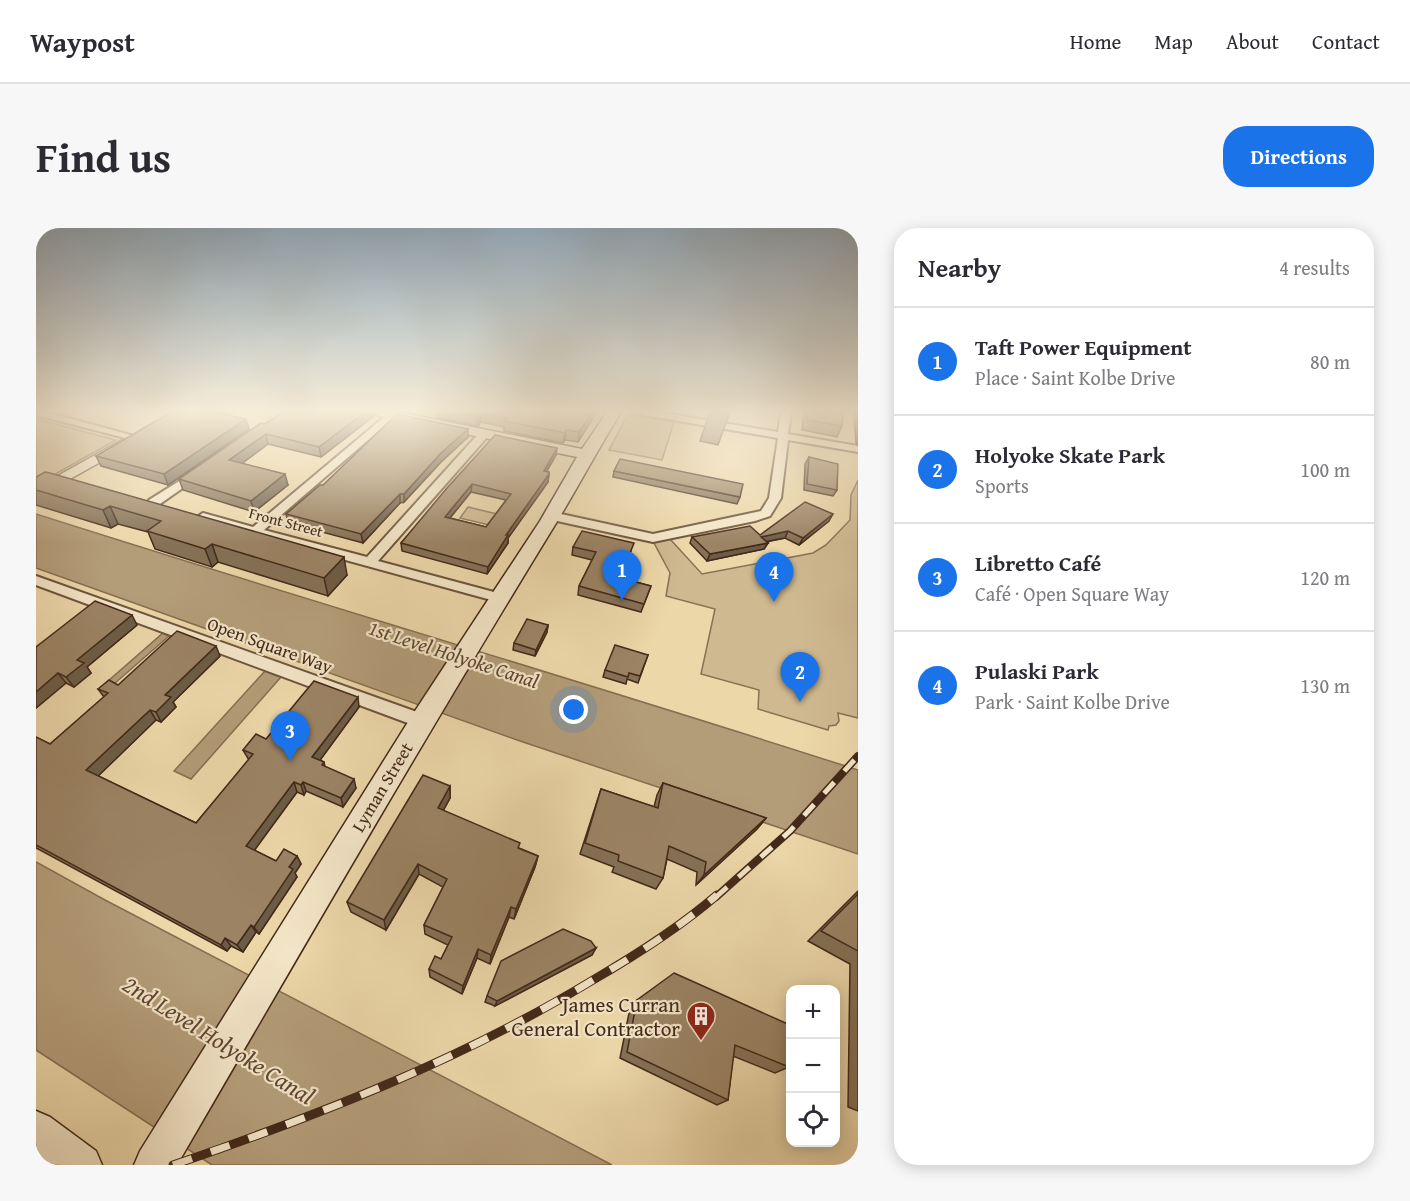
<!DOCTYPE html>
<meta charset="utf-8">
<style>
:root{--surface:#fff;--page:#f7f7f7;--text:#2b2b33;--muted:#7c7c81;--line:#e1e1e2;--accent:#1a73e8}
body{margin:0;font-family:"Gentium Book Plus",serif;background:var(--page);color:var(--text)}
.controls{position:absolute;right:18px;bottom:18px;display:grid;overflow:hidden;border-radius:12px;box-shadow:0 3px 15px #0003}
.controls button{width:54px;height:54px;display:grid;place-items:center;padding:0;border:0;border-bottom:2px solid var(--line);background:var(--surface);color:var(--text);font:30px sans-serif}
.you{position:absolute;left:538px;top:482px;width:21px;height:21px;margin:-15px;border:4px solid #fff;border-radius:50%;background:#1a73e8;box-shadow:0 0 0 9px #1a73e833}
.badge{display:grid;place-items:center;width:39px;height:39px;border-radius:50%;background:var(--accent);color:#fff;font-size:20px;font-weight:700}
.pin{position:absolute;translate:-50% -50px;filter:drop-shadow(0 2px 3px #0008)}
.pin::after{content:'';position:absolute;top:32px;width:21px;height:18px;background:inherit;clip-path:polygon(0 0,100% 0,50% 100%)}
.list{margin:0;padding:0;list-style:none}
h2{display:flex;justify-content:space-between;align-items:center;height:78px;margin:0;padding:0 24px;font-size:26px}
h2 small{font-size:20px;font-weight:400;color:var(--muted)}
.list li{display:grid;grid-template-columns:39px 1fr auto;gap:18px;align-items:center;box-sizing:border-box;height:108px;padding:0 24px;border-top:2px solid var(--line)}
.list b{display:block;font-size:22px;white-space:nowrap}
.list p{margin:0;font-size:20px;white-space:nowrap;color:var(--muted)}
.list em{font-size:20px;font-style:normal;color:var(--muted)}
.icon{flex:none;width:33px;height:33px;fill:none;stroke:currentColor;stroke-width:2;stroke-linecap:round;stroke-linejoin:round}
.map{position:relative;flex:none;width:822px;height:937px;overflow:hidden;border-radius:24px}
header{display:flex;align-items:center;gap:36px;box-sizing:border-box;height:84px;padding:0 30px;background:var(--surface);border-bottom:2px solid var(--line)}
header strong{font-size:28px}
nav{display:flex;gap:33px;margin-inline-start:auto;font-size:21px}
.intro{display:flex;align-items:center;justify-content:space-between;box-sizing:border-box;height:144px;padding:0 36px}
h1{margin:0;font-size:42px}
.button{padding:15px 27px;border-radius:24px;background:var(--accent);color:#fff;font-size:21px;font-weight:700}
main{display:flex;gap:36px;padding:0 36px}
aside{flex:1;background:var(--surface);border-radius:24px;box-shadow:0 3px 15px #0003}
.map>svg:first-child{display:block}
.green{fill:#cfb991;stroke:#897155;stroke-width:1.5}
.water{fill:#b39c78;stroke:#866e52;stroke-width:1.5}
.lines{fill:none;stroke-linecap:round;stroke-linejoin:round}
.minor-casing{stroke:#6d543d;stroke-width:4}
.tertiary-casing{stroke:#6d543d;stroke-width:3}
.secondary-casing{stroke:#432919;stroke-width:3}
.minor{fill:#f3e5c7;fill-rule:evenodd}
.tertiary{fill:#f3e5c7;fill-rule:evenodd}
.secondary{fill:#f3e5c7;fill-rule:evenodd}
.rail-far1-casing{stroke:#432919;stroke-width:8}
.rail-casing{stroke:#432919;stroke-width:9}
.rail-far1{stroke:#f3e5c7;stroke-width:5;stroke-dasharray:15;stroke-linecap:butt}
.rail{stroke:#f3e5c7;stroke-width:7;stroke-dasharray:20;stroke-linecap:butt}
.wall{fill:#857156;stroke:#432919;stroke-width:1.5;fill-rule:evenodd}
.shaded-wall{fill:#6c5c46;stroke:#432919;stroke-width:1.5}
.building{fill:#9b8364;stroke:#432919;stroke-width:1.5;fill-rule:evenodd}
.labels{text-anchor:middle;dominant-baseline:central;stroke-width:4.5;stroke-linejoin:round;paint-order:stroke}
.far-street-label{font-size:15px;fill:#432919;stroke:#f3e5c7}
.street-label{font-size:18px;fill:#432919;stroke:#f3e5c7}
.water-label{font-size:20px;font-style:italic;fill:#5f4631;stroke:#f3e5c7}
.near-poi-label{font-size:21px;fill:#432919;stroke:#f3e5c7;text-anchor:end}
.near-water-label{font-size:24px;font-style:italic;fill:#5f4631;stroke:#f3e5c7}
</style>
<header>
<strong>Waypost</strong>
<nav><a>Home</a><a>Map</a><a>About</a><a>Contact</a></nav>
</header>
<div class="intro"><h1>Find us</h1><a class="button">Directions</a></div>
<main>
<div class="map">
<svg width="822" height="937" viewBox="0 0 822 937">
<rect width="100%" height="100%" fill="#ecd7a9"/>
<filter id="stains"><feTurbulence type="fractalNoise" baseFrequency=".00333" numOctaves="4"/><feColorMatrix values="0 0 0 0 .2 0 0 0 0 .09 0 0 0 0 .02 0 0 0 .5 -.17"/></filter>
<radialGradient id="worn" r=".72"><stop offset=".6" stop-color="#630" stop-opacity="0"/><stop offset="1" stop-color="#630" stop-opacity=".3"/></radialGradient>
<g class="green">
<path d="M592 186 638 194 626 232 573 222Z"/>
<path d="M0 191 80 212 7 253 0 251Z"/>
<path d="M822 252V490L802 485 803 493 800 497 793 498 792 502 722 481 723 462 665 446 679 381 630 368 634 345 617 313 634 311 666 346 777 325 790 317 814 292 815 267Z"/>
<path d="M432 279 461 286 453 297 424 290Z"/>
</g>
<g class="water">
<path d="M0 286C273 373 549 454 822 542V626L484 513 0 340Z"/>
<path d="M127 405 133 408 78 456 71 454Z"/>
<path d="M229 443 245 449 155 551 138 543Z"/>
<path d="M0 634 69 672 576 937H176L0 822Z"/>
</g>
<g class="lines">
<g class="minor-casing">
<g id="minor">
<path d="M0 184H10L102 209 97 212 0 187Z"/>
<path d="M354 184 362 186 228 302 331 329 445 203H453V207L342 333 469 367 471 370 469 373H459L163 292 161 289 167 285 217 299Z"/>
<path d="M602 184H622L742 204 745 184H755L752 206 822 218V224L752 212 745 270 734 288 719 293 617 314 512 291V285L516 284 617 306 725 283 733 270 742 210 607 187Z"/>
<path d="M164 240 168 241V245L121 278H113V272Z"/>
<path d="M0 348 392 488 395 493 392 498 386 500 380 498 0 357Z"/>
</g>
</g>
<g class="tertiary-casing">
<path id="tertiary" d="M86 212 91 213 93 216 91 219 0 270V260Z"/>
</g>
<g class="secondary-casing">
<g id="secondary">
<path d="M336 184H362L546 221 571 184H585C560 224 539 265 514 305 386 514 264 725 141 937H98L104 923 377 486 504 293 541 229 343 188Z"/>
<path d="M0 883 14 889 60 923 66 937H13L0 927Z"/>
</g>
</g>
<use href="#minor" class="minor"/>
<use href="#tertiary" class="tertiary"/>
<use href="#secondary" class="secondary"/>
<g class="rail-far1-casing">
<path id="rail-far1" d="M680 669 754 603 822 528"/>
</g>
<g class="rail-casing">
<path id="rail" d="M137 937C283 887 425 832 557 752 600 727 644 699 681 667"/>
</g>
<use href="#rail-far1" class="rail-far1"/>
<use href="#rail" class="rail"/>
</g>
<g class="wall">
<path d="M247 184H337L338 188 285 229 232 216 206 235 252 257 218 284 147 262 143 251Z"/>
<path d="M401 184H559L557 190 542 214 529 212 527 215 468 203V199L445 194 442 198 401 190Z"/>
<path d="M674 184H694L682 217 664 213Z"/>
<path d="M768 184H807L806 198 801 209 766 202Z"/>
<path d="M818 184H822V217L820 215Z"/>
<path d="M192 187 213 201 132 257 65 238 60 228Z"/>
<path d="M459 207 520 227 510 244H513L512 254 472 310V315L451 346 366 323 365 315ZM435 264 470 272 450 299 414 290Z"/>
<path d="M432 209 405 234 368 274 364 275 327 315 252 295 250 286 287 257Z"/>
<path d="M773 229 801 262 797 268 768 262 769 236Z"/>
<path d="M578 243 704 269 701 276 577 249Z"/>
<path d="M0 249 311 347 292 368 182 334 176 339 119 321 112 304 82 296 75 300 0 277Z"/>
<path d="M793 293 763 317 749 310 730 314 732 315 728 321 671 333 654 315 656 309 724 307Z"/>
<path d="M537 319 595 323 585 350 615 358 605 384 542 367 543 358 556 332 536 327Z"/>
<path d="M101 397 51 439 55 445 38 459 30 455 0 480V419Z"/>
<path d="M512 397 511 404 499 428 477 422 478 415Z"/>
<path d="M612 427 602 455 591 451 590 456 567 449 569 442Z"/>
<path d="M184 428 137 474 140 479 125 494 120 492 62 548 160 595 213 532 207 522 230 511 323 479 284 532 288 534 289 539 320 560 307 579 270 563 268 567 261 564 218 622 240 633 261 628 265 636 259 645 261 649 223 706 220 704 207 724 195 718 191 723 0 620V509L14 516 68 469 62 461 82 457Z"/>
<path d="M627 555 730 590 721 601 660 657 661 644 631 631 627 650 620 661 576 644 578 639 544 626 565 561 618 579 621 567Z"/>
<path d="M414 558V570L407 583 483 620 502 628 499 639 478 691 473 689 454 736 441 730 426 766 394 749 393 741 405 731 412 717 389 706 388 697 407 659 383 646 350 702 315 684 311 674Z"/>
<path d="M822 663V883L812 879 814 736 772 713Z"/>
<path d="M560 720 556 727 459 778 449 774 451 768Z"/>
<path d="M601 772 753 839 739 845 697 828 692 872 681 877 584 830 594 780Z"/>
</g>
<g class="shaded-wall">
<path d="M178 184H197L181 194Z"/>
<path d="M329 184H337L338 188 285 229 283 219Z"/>
<path d="M557 184H559L557 190 542 214 543 204Z"/>
<path d="M446 185 445 194 442 198V188Z"/>
<path d="M210 191 213 201 132 257 128 246Z"/>
<path d="M432 201V209L405 234 368 274V266L405 225Z"/>
<path d="M530 202 529 212 527 215 529 205Z"/>
<path d="M230 206 232 216 196 243 193 232Z"/>
<path d="M521 220 520 227 507 250 508 243Z"/>
<path d="M249 246 252 257 218 284 215 273Z"/>
<path d="M513 246 512 254 472 310V315L451 346 452 339 470 307Z"/>
<path d="M436 256 435 264 409 296V289Z"/>
<path d="M364 266V275L327 315 325 306Z"/>
<path d="M74 278 82 296 75 300 67 282Z"/>
<path d="M797 286 793 293 763 317 767 310Z"/>
<path d="M752 303 749 310 722 315 725 309Z"/>
<path d="M732 315 728 321 671 333 674 326Z"/>
<path d="M176 316 182 334 176 339 169 321Z"/>
<path d="M308 329 311 347 292 368 288 350Z"/>
<path d="M96 387 101 397 51 439 55 445 38 459 30 449 41 432Z"/>
<path d="M512 397 511 404 499 428 500 422Z"/>
<path d="M180 418 184 428 137 474 140 479 125 494 120 484 129 467Z"/>
<path d="M22 445 30 455 0 480V464Z"/>
<path d="M322 469 323 479 279 539 276 529Z"/>
<path d="M114 482 120 492 58 552 50 542Z"/>
<path d="M318 551 320 560 307 579 305 570Z"/>
<path d="M258 554 261 564 215 627 210 618Z"/>
<path d="M267 554 270 563 268 567 265 557Z"/>
<path d="M414 558V570L402 592V580Z"/>
<path d="M730 590 721 601 660 657 668 647Z"/>
<path d="M261 628 265 636 259 645 261 649 223 706 218 699 253 639Z"/>
<path d="M502 628 499 639 478 691 480 681Z"/>
<path d="M382 636 383 646 350 702 348 692Z"/>
<path d="M475 679 473 689 454 736 455 727Z"/>
<path d="M215 697 220 704 207 724 201 717Z"/>
<path d="M189 710 195 718 191 723 185 717Z"/>
<path d="M560 720 556 727 459 778 461 773Z"/>
<path d="M442 721 441 730 426 766 427 758Z"/>
</g>
<g class="building">
<path d="M135 184H178L210 191 128 246 60 228Z"/>
<path d="M247 184H329L283 219 230 206 193 232 249 246 215 273 143 251 225 195 229 196Z"/>
<path d="M420 184H557L543 204 530 202 529 205 468 193 471 190 446 185 442 188Z"/>
<path d="M676 184H694L693 187Z"/>
<path d="M772 184H807L806 198 771 192Z"/>
<path d="M361 186 432 201 405 225 368 266H364L325 306 250 286 284 257H287Z"/>
<path d="M459 207 521 220 508 243 513 244V246L470 307H472L452 339 365 315 411 260ZM436 256 475 266 450 299 409 289Z"/>
<path d="M773 229 802 236 801 262 771 256Z"/>
<path d="M584 231 707 256 704 269 578 243Z"/>
<path d="M9 244 14 245 308 329 288 350 176 316 169 321 111 303 125 293 74 278 67 282 0 262V249Z"/>
<path d="M769 274 797 286 767 310 752 303 725 309 732 315 674 326 656 309 714 298 724 307Z"/>
<path d="M546 303 598 315 584 350 615 358 608 376 543 358 560 324 537 319Z"/>
<path d="M59 373 96 387 41 432 48 435 30 449 22 445 0 464V419Z"/>
<path d="M491 391 512 397 500 422 478 415Z"/>
<path d="M141 403 180 418 129 467 135 469 120 484 114 482 50 542 160 595 217 526 207 522 220 506 230 511 278 453 322 469 276 529 288 534 286 537 318 551 305 570 267 554 265 557 258 554 210 618 240 633 248 621 261 628 253 639 257 641 218 699 215 697 201 717 189 710 185 717 0 617V509L14 516 72 465 62 461 73 452 82 457Z"/>
<path d="M579 417 612 427 604 448 593 445 592 449 569 442Z"/>
<path d="M387 547 414 558 402 580 484 615 482 620 502 628 480 681 475 679 455 727 442 721 427 758 393 741 399 728 405 731 416 709 388 697 411 651 382 636 348 692 311 674Z"/>
<path d="M627 555 730 590 668 647 670 634 633 618 627 650 582 633 583 627 549 615 565 561 622 580Z"/>
<path d="M822 666V723L785 703Z"/>
<path d="M527 701 555 713 560 720 461 773 451 768 465 733Z"/>
<path d="M638 745 754 797V816L753 839 699 817 692 872 591 824 601 772Z"/>
</g>
<linearGradient id="sky" x2="0" y2="1"><stop stop-color="#93aabb"/><stop offset="0.58" stop-color="#f6edd8"/><stop offset="1" stop-color="#f6edd8" stop-opacity="0"/></linearGradient>
<rect width="822" height="315" fill="url(#sky)"/>
<defs>
<g id="building-pin" transform="scale(1.5)"><path d="M0 17L-7.5 6A9.5 9.5 0 1 1 7.5 6Z" fill="#8f2418" stroke="#f3e5c7"/><path d="M-4-6H4V6H1V3H-1V6H-4ZM-2.5-4.3h1.7v1.8h-1.7ZM.8-4.3h1.7v1.8H.8ZM-2.5-1h1.7V.8h-1.7ZM.8-1h1.7V.8H.8Z" fill="#fff"/></g>
</defs>
<g fill-rule="evenodd">
<use href="#building-pin" x="665" y="788"/>
</g>
<g class="labels">
<g class="far-street-label">
<text transform="translate(250 294) rotate(15)">Front Street</text>
</g>
<g class="street-label">
<text transform="translate(234 417) rotate(20)">Open Square Way</text>
<text transform="translate(346 559) rotate(-59)">Lyman Street</text>
</g>
<g class="water-label">
<text transform="translate(418 426) rotate(18)">1st Level Holyoke Canal</text>
</g>
<g class="near-poi-label">
<text x="644" y="776">James Curran<tspan x="644" dy="24">General Contractor</tspan></text>
</g>
<g class="near-water-label">
<text transform="translate(183 812) rotate(32)">2nd Level Holyoke Canal</text>
</g>
</g>
<rect width="100%" height="100%" filter="url(#stains)"/>
<rect width="100%" height="100%" fill="url(#worn)"/>
</svg>
<div class="controls">
<button>+</button>
<button>−</button>
<button><svg class="icon" aria-label="locate" viewBox="0 0 24 24"><circle cx="12" cy="12" r="6"/><path d="M12 2v4M12 18v4M2 12h4M18 12h4"/></svg></button>
</div>
<div class="you"></div>
<div class="pin badge" style="left:586px;top:372px">1</div>
<div class="pin badge" style="left:764px;top:474px">2</div>
<div class="pin badge" style="left:254px;top:533px">3</div>
<div class="pin badge" style="left:738px;top:374px">4</div>
</div>
<aside>
<h2>Nearby<small>4 results</small></h2>
<ul class="list">
<li><span class="badge">1</span><div><b>Taft Power Equipment</b><p>Place · Saint Kolbe Drive</p></div><em>80 m</em></li>
<li><span class="badge">2</span><div><b>Holyoke Skate Park</b><p>Sports</p></div><em>100 m</em></li>
<li><span class="badge">3</span><div><b>Libretto Café</b><p>Café · Open Square Way</p></div><em>120 m</em></li>
<li><span class="badge">4</span><div><b>Pulaski Park</b><p>Park · Saint Kolbe Drive</p></div><em>130 m</em></li>
</ul>
</aside>
</main>
